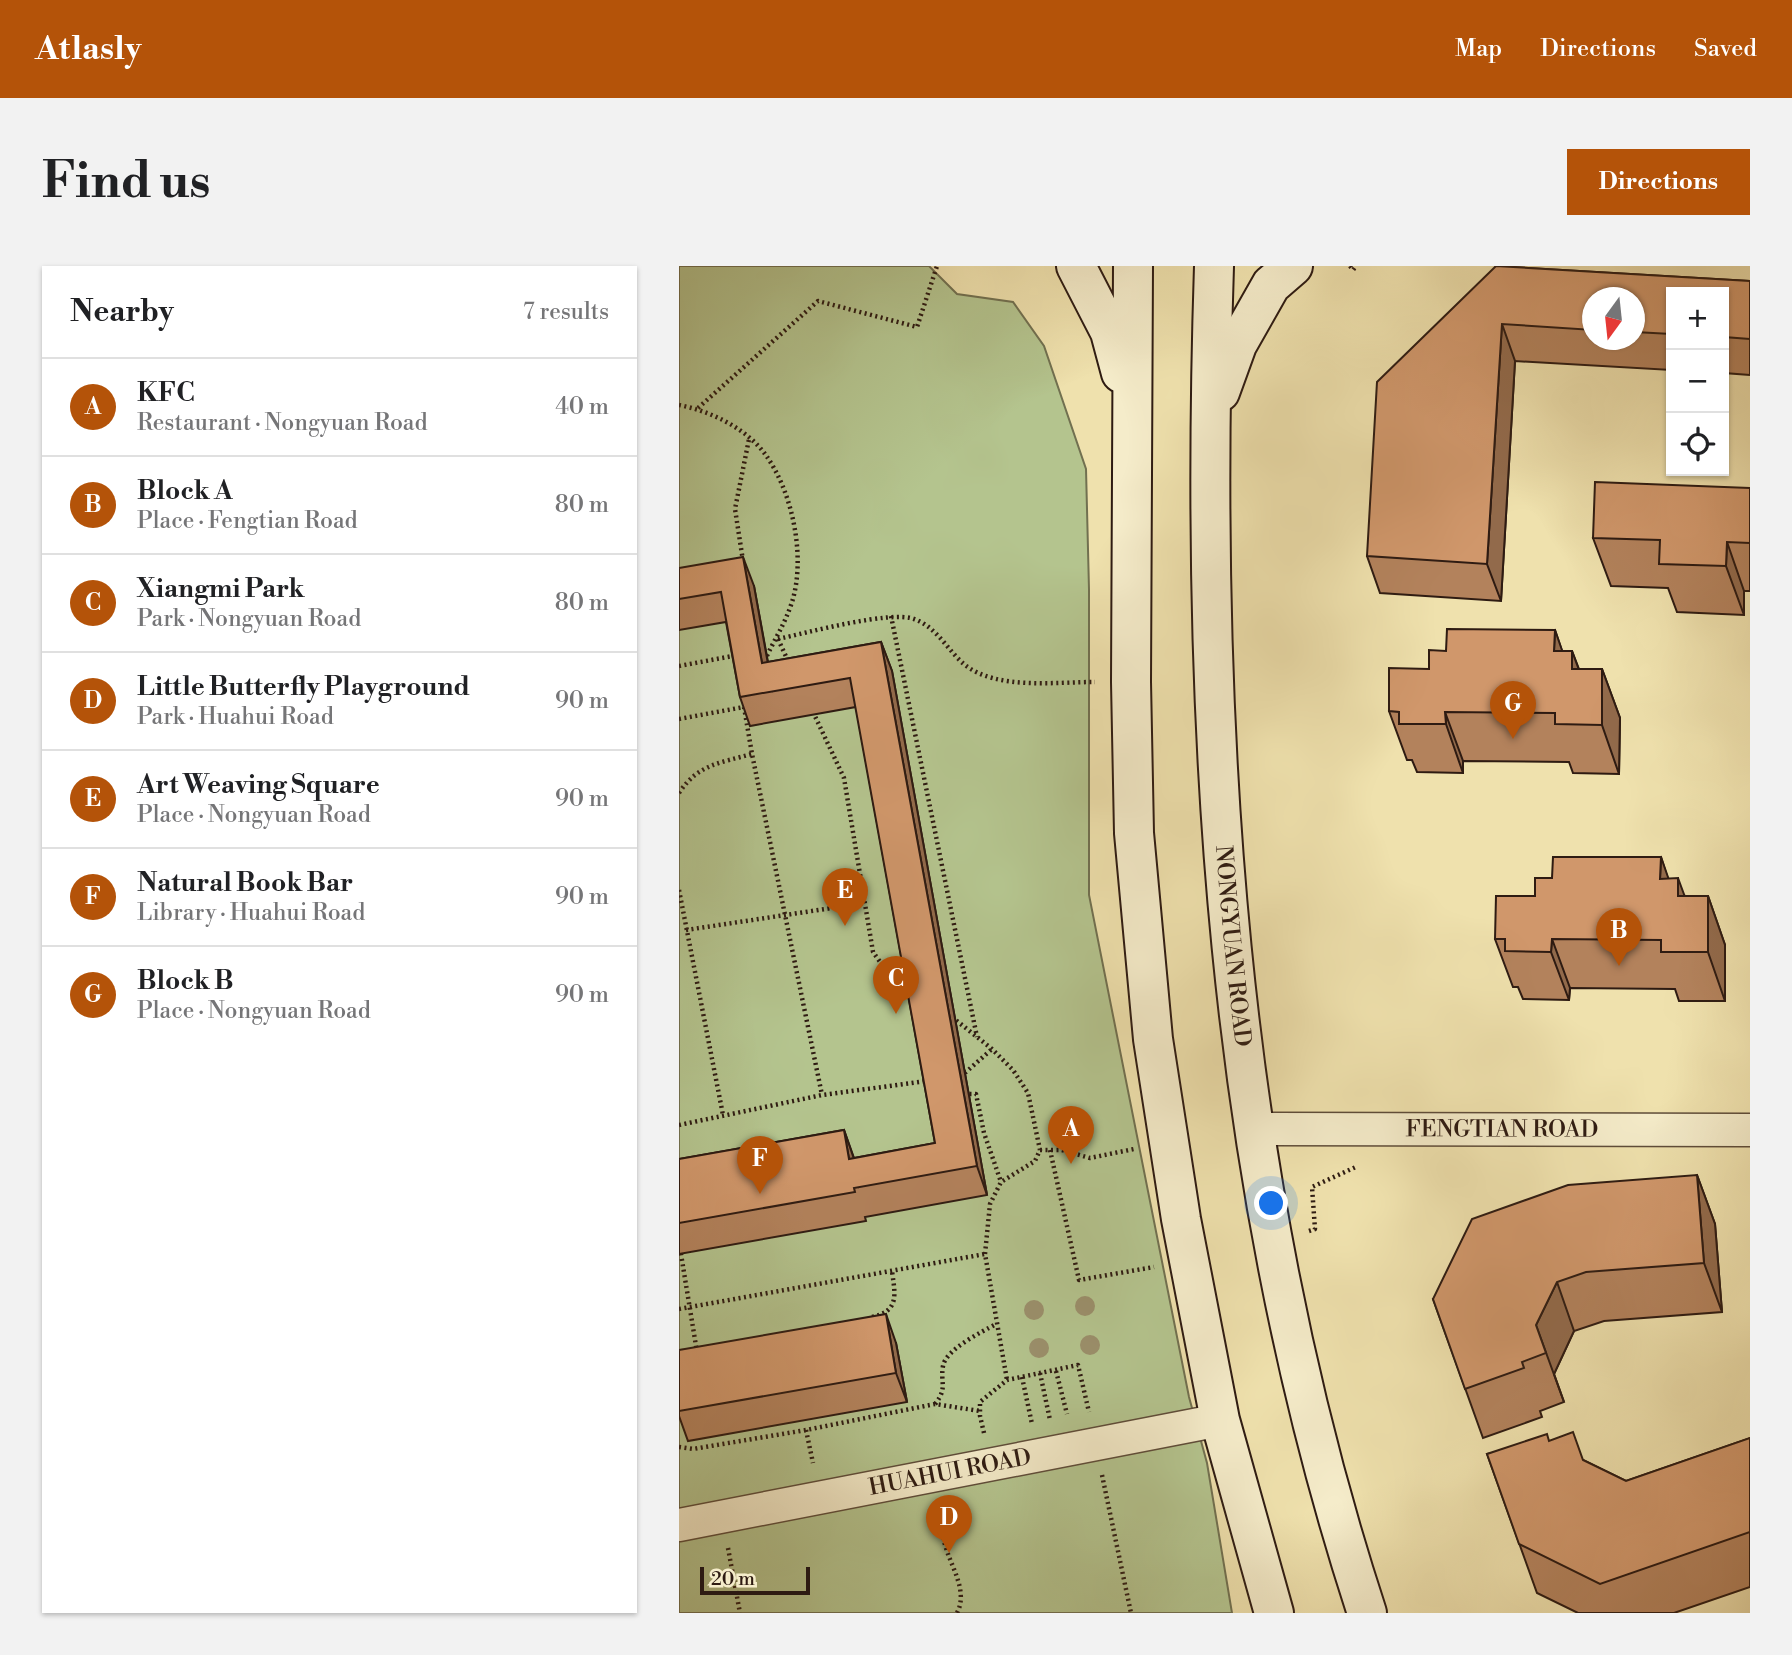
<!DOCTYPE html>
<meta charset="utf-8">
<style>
:root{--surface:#fff;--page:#f2f2f2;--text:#202124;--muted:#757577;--line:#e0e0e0;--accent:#b45309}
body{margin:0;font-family:"Libre Bodoni",serif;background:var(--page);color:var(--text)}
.controls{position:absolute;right:21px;top:21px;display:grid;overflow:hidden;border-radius:0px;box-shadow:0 2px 5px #0004}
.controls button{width:63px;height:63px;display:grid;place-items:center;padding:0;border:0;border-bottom:2px solid var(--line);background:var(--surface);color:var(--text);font:35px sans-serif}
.compass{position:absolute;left:903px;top:21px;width:63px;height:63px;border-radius:50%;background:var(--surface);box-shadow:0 2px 5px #0004;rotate:195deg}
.scale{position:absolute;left:21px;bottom:18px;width:110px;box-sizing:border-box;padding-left:7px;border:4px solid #2e1b12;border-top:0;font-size:19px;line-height:24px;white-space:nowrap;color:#2e1b12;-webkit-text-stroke:5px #f5ecca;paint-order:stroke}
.you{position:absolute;left:593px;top:938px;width:24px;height:24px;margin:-18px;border:5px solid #fff;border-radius:50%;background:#1a73e8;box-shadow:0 0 0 10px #1a73e833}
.badge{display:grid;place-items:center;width:46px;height:46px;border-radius:50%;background:var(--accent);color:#fff;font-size:23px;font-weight:700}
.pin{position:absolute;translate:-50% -58px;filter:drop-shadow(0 2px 4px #0008)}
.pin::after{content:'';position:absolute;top:37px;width:24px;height:21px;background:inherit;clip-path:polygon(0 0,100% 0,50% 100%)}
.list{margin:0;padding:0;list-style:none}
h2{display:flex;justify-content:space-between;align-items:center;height:91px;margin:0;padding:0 28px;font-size:30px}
h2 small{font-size:23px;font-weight:400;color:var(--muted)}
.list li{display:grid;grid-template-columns:46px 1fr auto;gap:21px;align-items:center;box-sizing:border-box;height:98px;padding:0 28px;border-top:2px solid var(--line)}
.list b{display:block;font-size:26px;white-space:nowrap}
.list p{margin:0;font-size:23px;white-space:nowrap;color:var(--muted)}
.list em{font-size:23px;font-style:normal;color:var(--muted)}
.icon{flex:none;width:38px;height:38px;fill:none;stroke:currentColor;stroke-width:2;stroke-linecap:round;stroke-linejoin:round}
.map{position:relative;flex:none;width:1071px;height:1347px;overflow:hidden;border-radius:0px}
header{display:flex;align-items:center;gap:42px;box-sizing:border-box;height:98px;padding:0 35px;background:var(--accent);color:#fff}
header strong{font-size:33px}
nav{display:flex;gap:38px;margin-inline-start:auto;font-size:24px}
.intro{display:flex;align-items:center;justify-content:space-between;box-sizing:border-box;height:168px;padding:0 42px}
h1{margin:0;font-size:49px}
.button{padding:18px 32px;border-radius:0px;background:var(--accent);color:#fff;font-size:24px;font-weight:700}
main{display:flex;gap:42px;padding:0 42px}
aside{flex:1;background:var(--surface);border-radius:0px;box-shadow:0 2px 5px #0004}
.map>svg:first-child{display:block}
.green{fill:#b4c48e;stroke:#717050;stroke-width:2}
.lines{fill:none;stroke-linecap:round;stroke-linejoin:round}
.street-casing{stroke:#5e4c39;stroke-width:35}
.secondary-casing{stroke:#2e1b12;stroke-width:42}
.path{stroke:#2e1b12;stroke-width:4.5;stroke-dasharray:2 3.5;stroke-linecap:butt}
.street{stroke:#f5ecca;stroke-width:32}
.secondary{stroke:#f5ecca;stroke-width:38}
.path-bridge{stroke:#2e1b12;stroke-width:4.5;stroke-dasharray:2 3.5;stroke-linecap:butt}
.tree{fill:#9b906c}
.wall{fill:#b3825c;stroke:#2e1b12;stroke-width:2;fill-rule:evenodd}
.shaded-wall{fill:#926a4b;stroke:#2e1b12;stroke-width:2}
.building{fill:#d0976b;stroke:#2e1b12;stroke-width:2}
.labels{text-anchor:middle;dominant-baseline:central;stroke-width:5;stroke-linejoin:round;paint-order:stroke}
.street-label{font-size:23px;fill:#2e1b12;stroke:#f5ecca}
</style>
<header>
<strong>Atlasly</strong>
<nav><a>Map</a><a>Directions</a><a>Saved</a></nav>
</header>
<div class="intro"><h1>Find us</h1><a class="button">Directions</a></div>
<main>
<aside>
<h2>Nearby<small>7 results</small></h2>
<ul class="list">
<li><span class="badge">A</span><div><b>KFC</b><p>Restaurant · Nongyuan Road</p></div><em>40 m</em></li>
<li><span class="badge">B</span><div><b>Block A</b><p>Place · Fengtian Road</p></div><em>80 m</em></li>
<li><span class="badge">C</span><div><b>Xiangmi Park</b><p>Park · Nongyuan Road</p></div><em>80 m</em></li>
<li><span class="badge">D</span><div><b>Little Butterfly Playground</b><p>Park · Huahui Road</p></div><em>90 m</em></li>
<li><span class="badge">E</span><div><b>Art Weaving Square</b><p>Place · Nongyuan Road</p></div><em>90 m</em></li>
<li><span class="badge">F</span><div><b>Natural Book Bar</b><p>Library · Huahui Road</p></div><em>90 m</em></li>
<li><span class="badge">G</span><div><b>Block B</b><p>Place · Nongyuan Road</p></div><em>90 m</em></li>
</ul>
</aside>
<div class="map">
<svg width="1071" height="1347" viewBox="0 0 1071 1347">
<rect width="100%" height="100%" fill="#efe1ad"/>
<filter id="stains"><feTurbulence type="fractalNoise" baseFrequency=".00286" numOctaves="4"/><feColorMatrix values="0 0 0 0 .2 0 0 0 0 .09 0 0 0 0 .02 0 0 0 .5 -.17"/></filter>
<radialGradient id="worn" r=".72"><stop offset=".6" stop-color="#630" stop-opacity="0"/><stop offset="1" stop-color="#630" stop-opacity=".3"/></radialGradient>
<path class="green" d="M0 0H250L278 28 334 36 365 80 407 203 410 323V629L510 1131 528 1197 553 1347H0Z"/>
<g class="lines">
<g class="street-casing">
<g id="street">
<path id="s1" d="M576 863 1071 864"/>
<path id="s2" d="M0 1259 541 1154"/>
</g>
</g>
<g class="secondary-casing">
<g id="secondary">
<path d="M397 0 431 66 442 107"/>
<path d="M454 0 452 416 455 567 474 773 502 953 541 1154 595 1347"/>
<path id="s3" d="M535 0C520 453 546 914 688 1347"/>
<path d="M541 126 558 79 592 19 614 0"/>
</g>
</g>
<g class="path">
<path d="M671 0 674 4 677 0"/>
<path d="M0 139C31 145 67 162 86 188 114 226 127 292 113 336 106 358 95 374 86 394"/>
<path d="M19 142 139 35 238 61 258 0"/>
<path d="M64 295 56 243 70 173"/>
<path d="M212 350 298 771"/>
<path d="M99 373 110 397"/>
<path d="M99 373C127 367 212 344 235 353 258 361 269 385 286 399 318 424 376 416 416 416"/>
<path d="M0 400 59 389"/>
<path d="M65 441 73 488 143 829"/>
<path d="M134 446 165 512 194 686 212 711 233 727"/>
<path d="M0 453 65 441"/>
<path d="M0 527C19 498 41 497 73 488"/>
<path d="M0 624 44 849"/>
<path d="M7 664 186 637"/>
<path d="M273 751 313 783 334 804 349 827 361 884 356 895 322 916 311 938 306 988 328 1114"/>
<path d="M280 807 287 806 313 783"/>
<path d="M285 828H297L305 867 322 916"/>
<path d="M0 859 143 829 248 815"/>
<path d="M361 884H383L411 892 455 883"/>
<path d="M371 884 400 1014 475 1001"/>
<path d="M630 965 636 963 633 921 679 900"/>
<path d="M0 1043 306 988"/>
<path d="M193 1051C221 1045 216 1028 213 1005"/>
<path d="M377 1105 388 1148"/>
<path d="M361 1107 371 1154"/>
<path d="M343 1111 353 1158"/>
<path d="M256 1138C269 1122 261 1117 264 1100 267 1083 303 1066 317 1058"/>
<path d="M127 1164 134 1197"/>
<path d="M305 1167 301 1150V1136L328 1114 399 1099 410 1146"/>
<path d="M0 1181 14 1183 127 1164 256 1138 301 1145"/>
<path d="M423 1209 452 1347"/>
<path d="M261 1244C261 1259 264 1274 269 1288 276 1307 288 1328 278 1347"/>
<path d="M49 1282 61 1347"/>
</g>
<use href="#street" class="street"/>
<use href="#secondary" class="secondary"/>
<path class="path-bridge" d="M1 982 18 1086"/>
</g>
<g class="tree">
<circle cx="406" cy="1040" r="10"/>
<circle cx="355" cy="1044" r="10"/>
<circle cx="411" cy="1079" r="10"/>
<circle cx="360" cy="1082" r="10"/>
</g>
<g class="wall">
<path d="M817 0 1071 15V109L1045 107V26H992V104L836 95 822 335 701 327 688 290ZM914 32H956V74H914Z"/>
<path d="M1071 222V325H1065V349L998 346 989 322 932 320 914 272Z"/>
<path d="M0 302 75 320 89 396 202 376 213 405 308 929 186 951 187 955 0 988V893L165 864 175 892 256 877 177 441 71 460 61 431 47 356 0 364Z"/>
<path d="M876 364 883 385H893L900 403H923L941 452 940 508 894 507 890 496 784 495V507L738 506 733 494H728L710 445 750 403 767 385Z"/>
<path d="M982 591 989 613 1006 630H1029L1046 679V735H1000L996 723 891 722 890 734 844 733 839 721H834L816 673 856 630 873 612Z"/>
<path d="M1018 909 1036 958 1043 1046 925 1055 895 1065 875 1108 885 1136 861 1145 863 1151 804 1172 754 1033Z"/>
<path d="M217 1077 228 1136 9 1175 0 1150V1084Z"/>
<path d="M1071 1172V1321L995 1347H899L858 1327 808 1188 870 1175 904 1194 947 1215Z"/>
</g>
<g class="shaded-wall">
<path d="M823 58 836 95 822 335 808 298Z"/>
<path d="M1048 276 1065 325V349L1047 300Z"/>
<path d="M64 291 75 320 94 426 83 397Z"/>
<path d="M876 364 893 413 875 385Z"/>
<path d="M202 376 213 405 308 929 298 900Z"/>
<path d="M893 385 911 434 893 403Z"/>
<path d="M923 403 941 452 940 508 923 459Z"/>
<path d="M766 446 784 495V507L767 458Z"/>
<path d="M982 591 999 640 981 613Z"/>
<path d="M999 612 1017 661 999 630Z"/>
<path d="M1029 630 1046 679V735L1029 686Z"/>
<path d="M873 673 891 722 890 734 872 686Z"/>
<path d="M165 864 175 893 180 922 170 893Z"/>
<path d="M1018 909 1036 958 1043 1046 1025 997Z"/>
<path d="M878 1016 895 1065 875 1108 885 1136 857 1059Z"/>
<path d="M207 1048 217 1077 228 1136 217 1107Z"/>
</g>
<g class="building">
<path d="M817 0 1071 15V73L1045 71V26H992V68L956 66V32H914V64L823 58 808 298 688 290 698 116Z"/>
<path d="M916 216 1071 222V277L1048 276 1047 300 980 298 981 274 914 272Z"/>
<path d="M64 291 83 397 202 376 298 900 175 922 176 926 0 957V893L165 864 170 893 256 877 171 412 61 431 42 326 0 333V302Z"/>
<path d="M768 363 876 364 875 385H893V403H923V459L876 458V447L766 446 767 458H720V446L710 445V402L750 403V384L767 385Z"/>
<path d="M874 591H982L981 613 999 612V630H1029V686H982V674L873 673 872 686 826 685V673H816L817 630H856V612H873Z"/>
<path d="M1018 909 1025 997 907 1006 878 1016 857 1059 867 1087 843 1096 845 1102 786 1123 754 1033 793 953 889 919Z"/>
<path d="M207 1048 217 1107 0 1145V1084Z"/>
<path d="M894 1166 904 1194 947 1215 1071 1172V1266L921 1318 840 1278 808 1188 868 1168 870 1175Z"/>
</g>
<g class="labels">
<g class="street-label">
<text stroke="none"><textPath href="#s3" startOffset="681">NONGYUAN ROAD</textPath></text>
<text stroke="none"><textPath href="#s1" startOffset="247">FENGTIAN ROAD</textPath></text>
<text stroke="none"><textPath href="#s2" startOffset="276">HUAHUI ROAD</textPath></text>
</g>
</g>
<rect width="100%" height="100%" filter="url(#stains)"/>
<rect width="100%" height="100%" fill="url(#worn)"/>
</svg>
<div class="controls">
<button>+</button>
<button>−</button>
<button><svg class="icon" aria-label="locate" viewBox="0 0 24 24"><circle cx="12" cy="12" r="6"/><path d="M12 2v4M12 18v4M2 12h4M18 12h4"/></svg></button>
</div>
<svg class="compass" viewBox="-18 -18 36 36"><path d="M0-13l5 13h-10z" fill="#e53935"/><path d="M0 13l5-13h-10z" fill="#757577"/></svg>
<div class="scale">20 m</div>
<div class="you"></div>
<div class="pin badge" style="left:392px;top:898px">A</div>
<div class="pin badge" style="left:940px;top:700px">B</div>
<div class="pin badge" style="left:217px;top:748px">C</div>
<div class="pin badge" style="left:270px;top:1287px">D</div>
<div class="pin badge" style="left:166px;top:660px">E</div>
<div class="pin badge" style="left:81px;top:928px">F</div>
<div class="pin badge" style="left:834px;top:473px">G</div>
</div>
</main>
